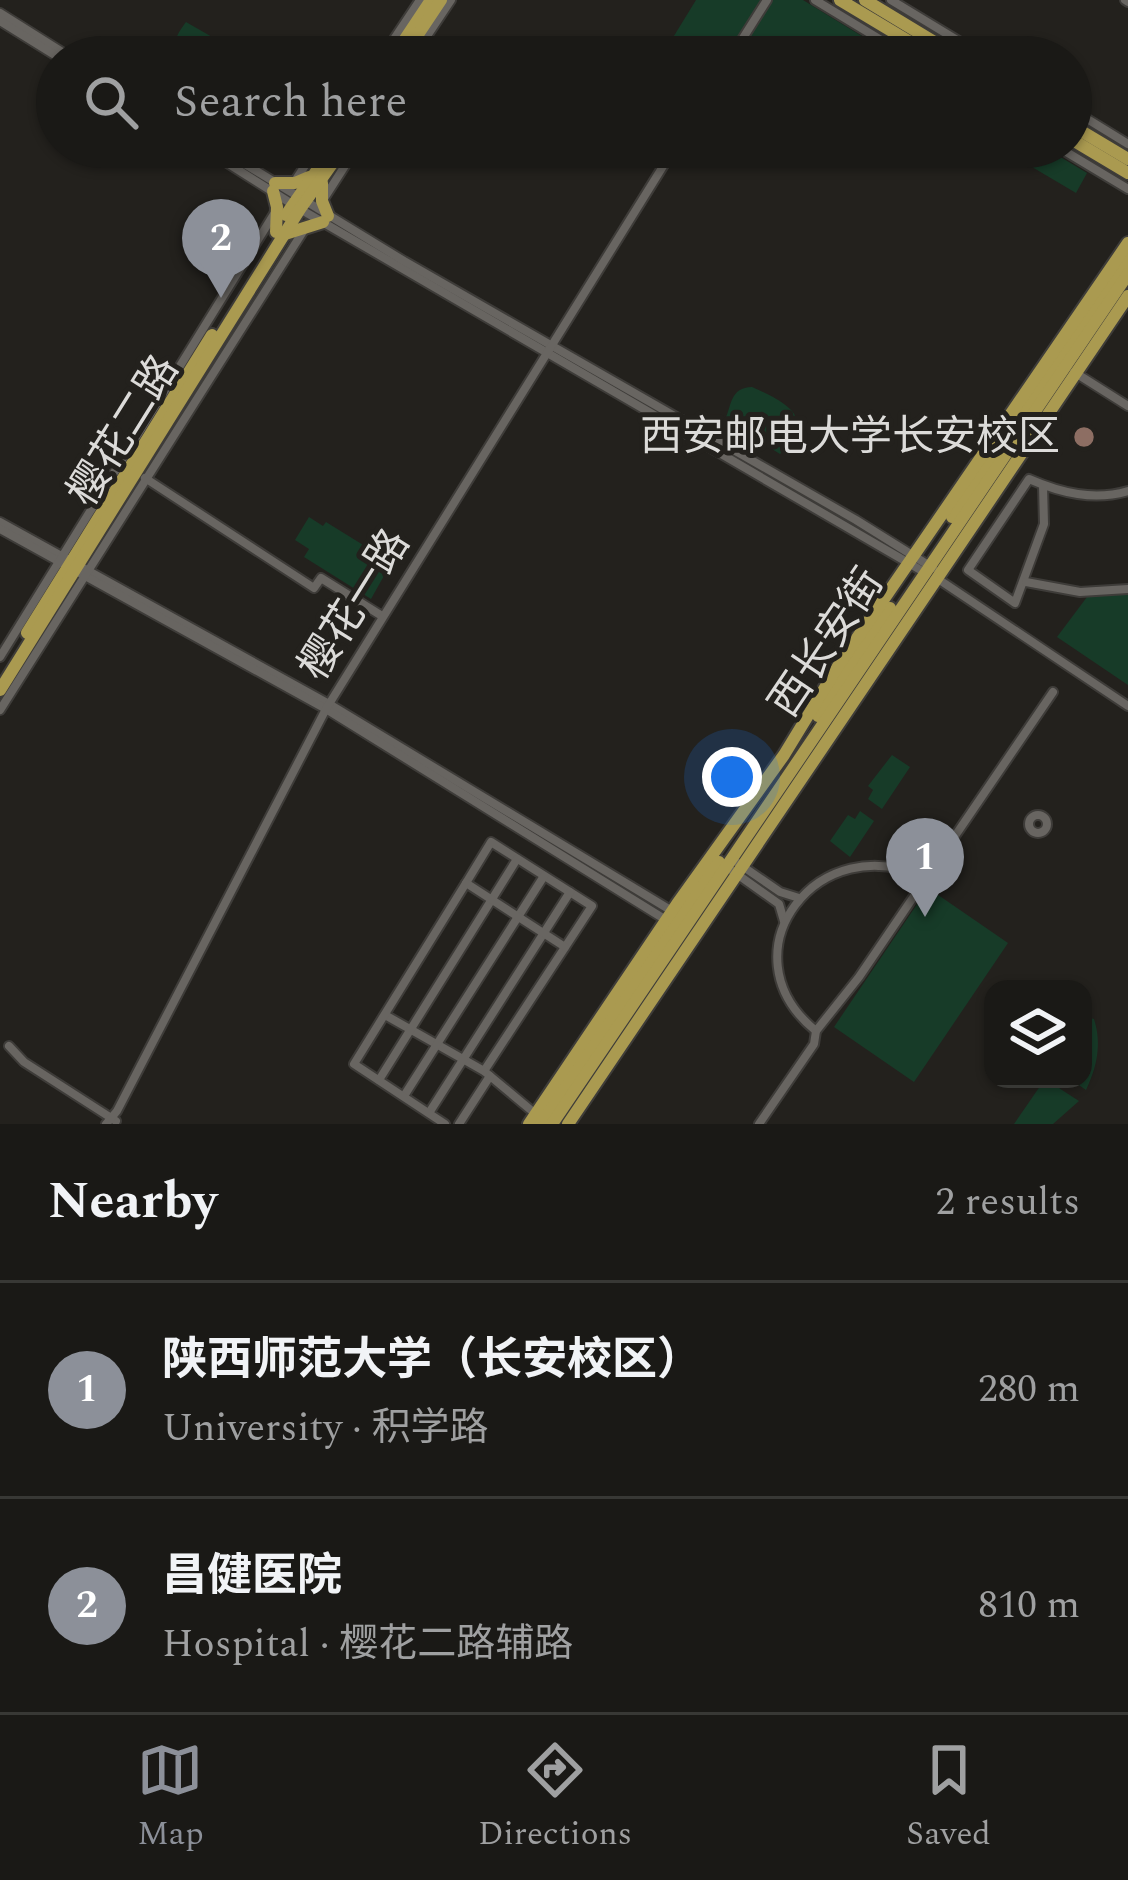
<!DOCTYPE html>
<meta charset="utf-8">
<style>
:root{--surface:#1a1916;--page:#272623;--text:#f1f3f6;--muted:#9fa0a1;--line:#383835;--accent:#8c9099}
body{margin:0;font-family:Spectral,"Noto Sans SC",serif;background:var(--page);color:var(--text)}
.controls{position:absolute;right:36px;bottom:36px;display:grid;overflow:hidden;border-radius:24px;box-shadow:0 3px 9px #0004}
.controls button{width:108px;height:108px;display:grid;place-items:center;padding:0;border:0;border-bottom:3px solid var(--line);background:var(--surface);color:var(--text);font:60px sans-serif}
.you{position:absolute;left:732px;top:777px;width:42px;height:42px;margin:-30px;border:9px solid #fff;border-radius:50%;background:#1a73e8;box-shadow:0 0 0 18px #1a73e833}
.badge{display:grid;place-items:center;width:78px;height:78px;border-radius:50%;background:var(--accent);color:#fff;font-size:39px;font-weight:700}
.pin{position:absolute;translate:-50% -99px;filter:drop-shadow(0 3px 6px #0008)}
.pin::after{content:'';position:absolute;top:63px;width:42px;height:36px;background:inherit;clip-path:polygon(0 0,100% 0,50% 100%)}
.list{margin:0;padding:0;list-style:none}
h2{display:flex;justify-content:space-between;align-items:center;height:156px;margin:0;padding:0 48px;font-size:51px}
h2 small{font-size:39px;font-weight:400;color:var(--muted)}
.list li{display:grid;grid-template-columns:78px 1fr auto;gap:36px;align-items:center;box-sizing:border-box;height:216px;padding:0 48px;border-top:3px solid var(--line)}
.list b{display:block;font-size:45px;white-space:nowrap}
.list p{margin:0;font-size:39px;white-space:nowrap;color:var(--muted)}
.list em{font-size:39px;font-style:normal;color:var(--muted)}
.icon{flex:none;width:66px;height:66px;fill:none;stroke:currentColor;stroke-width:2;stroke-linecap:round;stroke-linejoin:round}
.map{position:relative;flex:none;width:1128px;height:1124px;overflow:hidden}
.search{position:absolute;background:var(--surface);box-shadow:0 3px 9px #0004;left:36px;right:36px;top:36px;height:132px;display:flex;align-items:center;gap:30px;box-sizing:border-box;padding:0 42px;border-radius:66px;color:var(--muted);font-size:45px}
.sheet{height:588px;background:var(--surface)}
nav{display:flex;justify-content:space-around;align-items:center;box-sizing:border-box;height:168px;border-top:3px solid var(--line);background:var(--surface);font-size:33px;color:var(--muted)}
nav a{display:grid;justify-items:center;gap:6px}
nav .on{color:var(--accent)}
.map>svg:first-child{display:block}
.green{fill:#173b28}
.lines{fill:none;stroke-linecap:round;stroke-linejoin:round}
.minor-casing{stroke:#3e3c39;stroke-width:12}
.major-casing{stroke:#3e3c39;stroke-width:16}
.minor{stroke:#686561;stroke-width:8}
.major{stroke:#aa9a50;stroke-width:12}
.education-dot{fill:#8d6e63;stroke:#23211d;stroke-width:4.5}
.labels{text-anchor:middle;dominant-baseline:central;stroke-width:10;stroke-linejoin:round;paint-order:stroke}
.street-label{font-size:42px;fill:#dcdbd9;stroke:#23211d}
.poi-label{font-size:42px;fill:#dcdbd9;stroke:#23211d;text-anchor:end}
</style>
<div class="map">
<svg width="1128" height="1124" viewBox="0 0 1128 1124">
<rect width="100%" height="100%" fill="#23211d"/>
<g class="green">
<path d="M696 0H803L896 57H847L815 38 801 57H767L731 37 717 57H698L669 44Z"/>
<path d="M186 22 247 57H181C169 45 178 33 186 22Z"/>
<path d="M998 147H1044L1087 173 1076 193Z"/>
<path d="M752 387C788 403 818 419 780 454L725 420C732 404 730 388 752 387Z"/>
<path d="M309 517 323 526 326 522 381 556 385 574 371 599 304 557 309 549 295 540Z"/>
<path d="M1124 591 1128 593V685L1057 637 1090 593Z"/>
<path d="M892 755 910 767 882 809 868 799 873 790 868 786Z"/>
<path d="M860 811 874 821 850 857 830 841 848 815 855 819Z"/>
<path d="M928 888 1008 943 914 1082 834 1027Z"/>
<path d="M1087 1017 1094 1019C1102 1044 1097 1067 1086 1090L1070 1079H1083V1023Z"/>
<path d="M1045 1079 1079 1101 1053 1124H1014Z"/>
</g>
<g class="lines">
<g class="minor-casing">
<g id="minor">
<path d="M815 0 909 57"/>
<path d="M891 0 985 57"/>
<path d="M1125 0 1128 2"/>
<path d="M0 13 70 57"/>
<path d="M0 21 58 57"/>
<path d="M382 57 420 0"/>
<path d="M413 57 451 0"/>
<path d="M731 57 767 0"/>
<path d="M1071 109 1128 144"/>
<path d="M202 147 300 209 924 572"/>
<path d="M217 147 404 261 856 520 933 568"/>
<path d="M1058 147 1128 189"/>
<path d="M295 181 317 147"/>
<path d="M323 200 357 147"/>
<path d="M1074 372 1128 406"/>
<path d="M145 478 314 588 321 578 382 616"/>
<path d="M1043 485 1044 524 1015 603 968 570 1029 479C1061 493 1094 501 1128 491"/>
<path d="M0 522 329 704 672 911"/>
<path d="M0 529 326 709 666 920"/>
<path d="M938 579 1128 706"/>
<path d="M1026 582 1080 592 1128 589"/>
<path d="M0 657 274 214"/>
<path d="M0 710 304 230"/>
<circle cx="1038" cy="824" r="9"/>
<path d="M732 859 780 892 799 898"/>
<path d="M727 867 779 904 784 921"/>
<path d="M466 883 491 842 592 906 484 1071"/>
<path d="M385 1015 484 1071 538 1116"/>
<path d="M816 1031C720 953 820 824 926 879"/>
<path d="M9 1046 24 1062 116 1121"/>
<path d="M379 1080 517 859"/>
<path d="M404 1096 544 876"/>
<path d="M429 1113 570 892"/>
<path d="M106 1124 117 1111 326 709 675 147"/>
<path d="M445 1124 354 1064 466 883 565 947"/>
<path d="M459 1124 490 1076"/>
<path d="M759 1124 814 1044 816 1031 859 977 1053 692"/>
</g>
</g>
<g class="major-casing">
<g id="major">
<path d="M840 0 935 57"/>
<path d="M865 0 959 57"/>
<path d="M393 57 431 0"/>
<path d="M403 57 441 0"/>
<path d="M1071 125 1128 159"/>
<path d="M1071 139 1128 173"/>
<path d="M275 183H295L309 177"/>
<path d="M322 183V201L328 216"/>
<path d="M273 191 277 207 276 232"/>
<path d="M286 215 333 147"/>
<path d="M285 234 323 222"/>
<path d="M952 517 1128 258"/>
<path d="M27 633 212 335"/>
<path d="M0 690 300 209 344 147"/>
<path d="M818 716 890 608"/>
<path d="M529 1124 677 904 784 755 840 663 1128 243"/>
<path d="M541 1124 719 862"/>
<path d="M552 1124 1128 274"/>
<path d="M568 1124 1128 296"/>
</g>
</g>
<use href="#minor" class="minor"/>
<use href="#major" class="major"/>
</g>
<circle class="education-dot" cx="1084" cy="437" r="12"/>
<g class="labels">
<g class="street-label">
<text transform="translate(124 431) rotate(-58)">樱花二路</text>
<text transform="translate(355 605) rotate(-58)">樱花一路</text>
<text transform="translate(827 643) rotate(-56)">西长安街</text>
</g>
<g class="poi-label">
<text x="1060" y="437">西安邮电大学长安校区</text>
</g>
</g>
</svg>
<div class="controls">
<button><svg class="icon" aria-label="layers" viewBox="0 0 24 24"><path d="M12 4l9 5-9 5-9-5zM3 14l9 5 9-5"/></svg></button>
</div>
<div class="you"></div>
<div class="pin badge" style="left:925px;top:917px">1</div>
<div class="pin badge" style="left:221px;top:298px">2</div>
<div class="search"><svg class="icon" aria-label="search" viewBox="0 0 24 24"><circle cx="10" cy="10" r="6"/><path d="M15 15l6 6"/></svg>Search here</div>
</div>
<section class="sheet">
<h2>Nearby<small>2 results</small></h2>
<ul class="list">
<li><span class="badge">1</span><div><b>陕西师范大学（长安校区）</b><p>University · 积学路</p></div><em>280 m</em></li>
<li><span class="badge">2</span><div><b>昌健医院</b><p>Hospital · 樱花二路辅路</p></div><em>810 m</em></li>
</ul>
</section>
<nav>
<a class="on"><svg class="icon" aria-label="map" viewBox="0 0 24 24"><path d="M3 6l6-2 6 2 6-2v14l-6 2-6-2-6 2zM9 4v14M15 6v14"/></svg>Map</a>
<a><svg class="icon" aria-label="directions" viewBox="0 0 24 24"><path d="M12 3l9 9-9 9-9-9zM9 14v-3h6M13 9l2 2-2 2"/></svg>Directions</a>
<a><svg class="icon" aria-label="saved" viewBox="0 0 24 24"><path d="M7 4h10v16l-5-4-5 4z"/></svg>Saved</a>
</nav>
